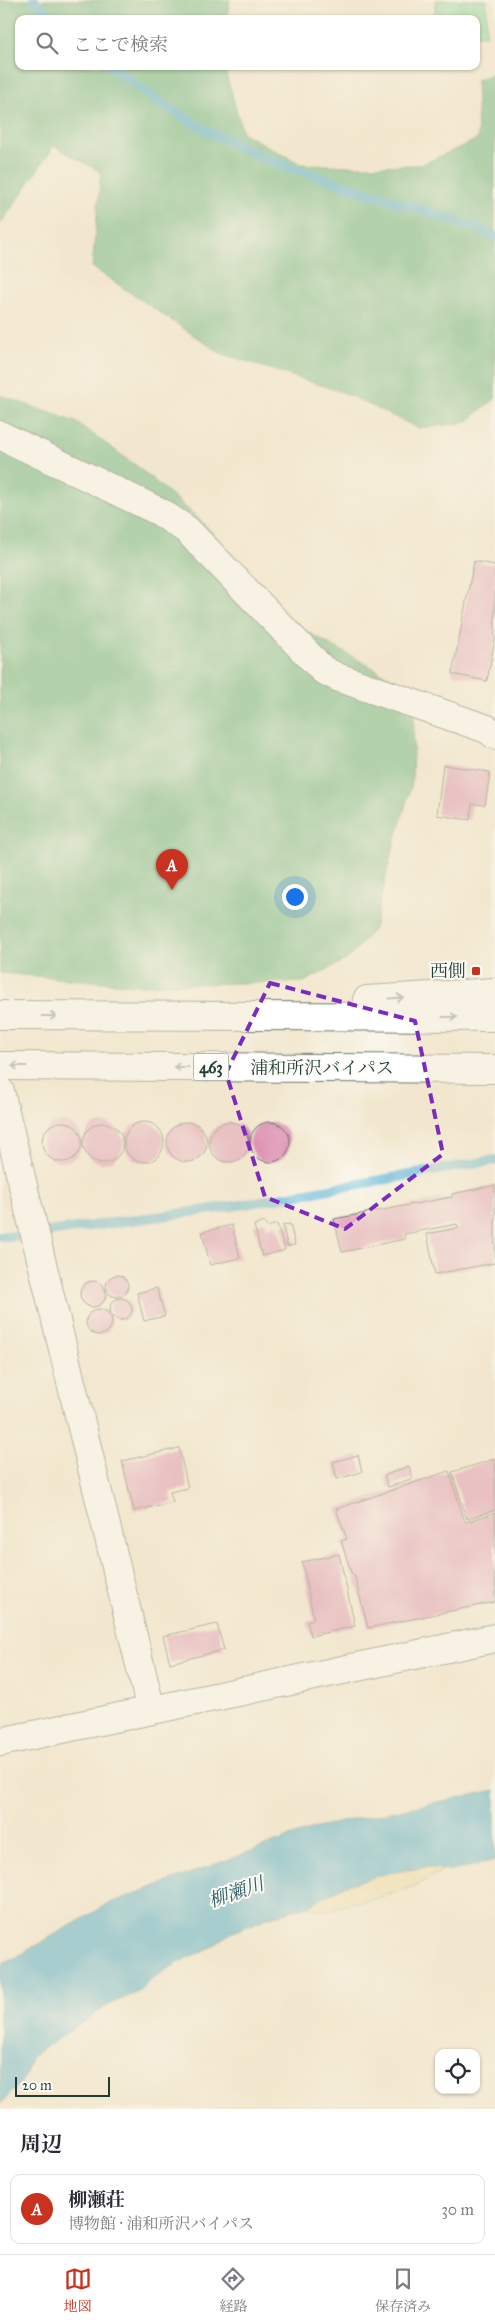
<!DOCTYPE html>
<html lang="ja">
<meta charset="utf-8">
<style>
:root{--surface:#fff;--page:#f2f2f3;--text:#2b2b33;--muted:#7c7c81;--line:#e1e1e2;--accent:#c8321e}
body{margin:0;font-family:"IM FELL Great Primer","Noto Serif JP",serif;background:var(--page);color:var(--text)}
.controls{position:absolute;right:15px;bottom:15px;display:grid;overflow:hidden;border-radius:10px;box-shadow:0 1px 4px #0004}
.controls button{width:45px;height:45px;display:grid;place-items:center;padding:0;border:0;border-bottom:1px solid var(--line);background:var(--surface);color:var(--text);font:25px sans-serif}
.scale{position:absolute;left:15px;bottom:12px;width:95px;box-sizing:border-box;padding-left:5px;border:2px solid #1f3d34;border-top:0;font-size:14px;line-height:18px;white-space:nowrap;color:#1f3d34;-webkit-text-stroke:4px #fdfcf7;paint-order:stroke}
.you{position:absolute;left:294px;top:896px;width:18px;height:18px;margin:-12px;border:4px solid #fff;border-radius:50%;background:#1a73e8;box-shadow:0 0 0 8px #1a73e833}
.badge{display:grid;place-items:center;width:32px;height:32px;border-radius:50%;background:var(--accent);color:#fff;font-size:16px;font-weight:700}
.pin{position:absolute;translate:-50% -41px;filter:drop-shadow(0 1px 2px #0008)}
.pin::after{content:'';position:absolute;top:26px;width:18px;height:15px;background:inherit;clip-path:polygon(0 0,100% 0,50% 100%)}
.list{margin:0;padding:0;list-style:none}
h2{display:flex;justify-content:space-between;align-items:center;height:65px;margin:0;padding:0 20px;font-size:21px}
h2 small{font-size:16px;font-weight:400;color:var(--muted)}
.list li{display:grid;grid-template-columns:32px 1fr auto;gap:15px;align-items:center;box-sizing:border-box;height:70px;margin:0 10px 10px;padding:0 10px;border:1px solid var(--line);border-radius:10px}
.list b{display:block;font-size:19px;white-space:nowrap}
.list p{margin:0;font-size:16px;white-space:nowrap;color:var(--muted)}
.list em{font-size:16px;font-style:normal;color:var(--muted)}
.icon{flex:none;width:28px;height:28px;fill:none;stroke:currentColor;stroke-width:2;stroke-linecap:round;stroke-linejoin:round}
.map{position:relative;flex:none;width:495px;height:2109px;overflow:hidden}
.search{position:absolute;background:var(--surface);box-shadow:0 1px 4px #0004;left:15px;right:15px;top:15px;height:55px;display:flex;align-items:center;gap:12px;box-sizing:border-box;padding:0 18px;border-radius:10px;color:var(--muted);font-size:19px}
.sheet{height:145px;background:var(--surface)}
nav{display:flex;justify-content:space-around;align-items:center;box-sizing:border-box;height:70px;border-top:1px solid var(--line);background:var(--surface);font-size:14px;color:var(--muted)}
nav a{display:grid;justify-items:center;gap:2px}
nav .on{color:var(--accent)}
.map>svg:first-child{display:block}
.green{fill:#7ed499;stroke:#4e8866}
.forest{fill:#66b681;stroke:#427a5a}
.sand{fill:#eeda9e;stroke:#868c69}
.water{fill:#50aece;stroke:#387681}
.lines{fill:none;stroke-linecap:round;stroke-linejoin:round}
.stream{stroke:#50aece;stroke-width:10}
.building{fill:#de92b4}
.street-casing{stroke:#69786a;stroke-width:30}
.highway-casing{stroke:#69786a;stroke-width:30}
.street{stroke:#fff;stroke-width:28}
.highway{stroke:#fff;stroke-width:28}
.oneway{stroke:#8f9e9a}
.marked{fill:none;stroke:#7b2cbf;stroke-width:4;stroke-dasharray:10 6;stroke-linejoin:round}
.poi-dot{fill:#c8321e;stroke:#fdfcf7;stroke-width:2}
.labels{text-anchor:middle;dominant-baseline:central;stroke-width:4;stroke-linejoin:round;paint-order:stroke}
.shield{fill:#fdfcf7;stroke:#62766e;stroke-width:1}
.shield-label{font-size:16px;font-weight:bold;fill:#1f3d34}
.poi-label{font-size:18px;fill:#1f3d34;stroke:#fdfcf7;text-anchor:end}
.street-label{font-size:18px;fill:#1f3d34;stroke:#fdfcf7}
.water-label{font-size:19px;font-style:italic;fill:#2e5f62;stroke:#fdfcf7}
</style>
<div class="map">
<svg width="495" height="2109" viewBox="0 0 495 2109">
<rect width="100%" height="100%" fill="#fdfcf7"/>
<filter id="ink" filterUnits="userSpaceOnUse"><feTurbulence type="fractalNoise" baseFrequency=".02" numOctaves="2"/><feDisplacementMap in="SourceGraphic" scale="10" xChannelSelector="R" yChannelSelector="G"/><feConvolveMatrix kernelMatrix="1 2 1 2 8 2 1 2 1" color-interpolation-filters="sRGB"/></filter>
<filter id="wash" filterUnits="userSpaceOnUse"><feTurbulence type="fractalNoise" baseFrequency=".0096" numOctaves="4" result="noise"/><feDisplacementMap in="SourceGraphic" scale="20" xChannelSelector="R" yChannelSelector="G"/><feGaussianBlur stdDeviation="1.12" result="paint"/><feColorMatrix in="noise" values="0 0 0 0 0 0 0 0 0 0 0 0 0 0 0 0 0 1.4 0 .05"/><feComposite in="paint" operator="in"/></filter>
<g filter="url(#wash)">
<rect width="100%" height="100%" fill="#f2e7ce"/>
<path class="green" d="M435 0H487L486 35H476V19H435Z"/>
<g class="forest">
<path d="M0 0H230L226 19H19V66H224L243 133 301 164 357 166 421 165 478 139 476 80 495 74V399L465 423 418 428 342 392 220 353 92 267 101 172 54 146 0 225Z"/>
<path d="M0 395 76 422 137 466 201 520 293 624 415 691 412 783 390 859 374 929 349 958 304 982 133 985 0 973Z"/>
</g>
<path class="sand" d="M427 1867 444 1869C423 1884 401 1892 376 1898 357 1903 349 1901 331 1911L308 1906 346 1885 388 1873Z"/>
<path class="water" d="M495 1790V1860L453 1871 427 1867 388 1873 346 1885 308 1906 267 1918 231 1933 212 1947 185 1959 149 1980 139 1992 110 2004 32 2056 25 2078 0 2105V1966L110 1903 300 1833 332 1824Z"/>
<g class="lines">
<g class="stream">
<path d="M34 0 54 19"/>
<path d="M110 66 153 98 205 130 270 161 477 228 495 237"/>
<path d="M0 1236H19L234 1206 495 1160"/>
</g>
</g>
<g id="blocks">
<g class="building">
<path d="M474 561 495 565V638L487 681 452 674Z"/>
<path d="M443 765 490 772 485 805 472 804 470 820 437 815Z"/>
<circle cx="229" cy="1142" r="20"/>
<circle cx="270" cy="1142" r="20"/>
<circle cx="144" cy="1142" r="20"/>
<circle cx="62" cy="1142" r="20"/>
<circle cx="187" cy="1142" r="20"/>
<circle cx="103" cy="1143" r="20"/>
<path d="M495 1185V1263L435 1274 427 1234 458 1228 457 1224 404 1234 405 1239 342 1252 334 1219 452 1197V1194Z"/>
<path d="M265 1222 267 1227 277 1224 285 1250 262 1256 254 1225Z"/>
<path d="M290 1224 295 1245 287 1246 283 1225Z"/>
<path d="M232 1225 240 1258 210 1265 202 1232Z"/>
<circle cx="117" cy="1286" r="11"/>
<circle cx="93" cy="1294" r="13"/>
<path d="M157 1288 165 1316 144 1321 137 1293Z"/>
<circle cx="121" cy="1309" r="11"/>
<circle cx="99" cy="1322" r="13"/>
<path d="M179 1448 188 1488 170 1492 173 1502 134 1511 122 1461Z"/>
<path d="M358 1455 362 1472 337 1479 333 1462Z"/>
<path d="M495 1459V1510L467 1519 452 1472Z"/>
<path d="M409 1466 413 1478 388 1487 384 1476Z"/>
<path d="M449 1471 465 1522 495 1513V1602L368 1628 354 1574 352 1575 341 1541 347 1539 336 1509Z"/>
<path d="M339 1554 355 1626 311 1636 307 1621 314 1620 302 1562Z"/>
<path d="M217 1624 224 1650 170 1663 163 1636Z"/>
</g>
</g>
</g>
<g filter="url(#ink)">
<use href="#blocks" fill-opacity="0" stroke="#69786a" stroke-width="1"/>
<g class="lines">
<g class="street-casing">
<g id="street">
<path d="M0 435 160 512 187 530 323 670 337 677 487 729 495 735"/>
<path d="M0 1091 151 1710"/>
<path d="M0 1742 495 1638"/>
</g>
</g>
<g class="highway-casing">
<g id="highway">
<path d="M367 1000 495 992"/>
<path d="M0 1015 495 1017"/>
<path d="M0 1066 495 1069"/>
</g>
</g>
<use href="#street" class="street"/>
<use href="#highway" class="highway"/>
</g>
<defs><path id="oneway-shaft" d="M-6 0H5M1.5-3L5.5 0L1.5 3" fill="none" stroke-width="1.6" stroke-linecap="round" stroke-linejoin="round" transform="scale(1.25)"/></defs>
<g class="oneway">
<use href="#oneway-shaft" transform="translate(396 998) rotate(-4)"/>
<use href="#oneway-shaft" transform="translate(49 1016)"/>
<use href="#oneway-shaft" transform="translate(450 1017)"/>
<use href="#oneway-shaft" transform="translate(19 1066) rotate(-180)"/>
<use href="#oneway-shaft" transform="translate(181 1067) rotate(-180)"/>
</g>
</g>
<path d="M0 0H495V2109H0ZM270 983 415 1021 443 1154 345 1229 265 1197 226 1073Z" fill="#f2e7ce" fill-opacity=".55" fill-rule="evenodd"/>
<path class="marked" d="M270 983 415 1021 443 1154 345 1229 265 1197 226 1073Z"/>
<rect class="poi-dot" x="471" y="966" width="10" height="10" rx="2.5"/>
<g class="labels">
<rect class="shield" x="193.5" y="1053.5" width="35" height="27" rx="4"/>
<g class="shield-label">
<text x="211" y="1067">463</text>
</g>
<g class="poi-label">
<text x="466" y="971">西側</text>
</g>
<g class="street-label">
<text x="322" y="1068">浦和所沢バイパス</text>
</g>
<g class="water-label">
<text transform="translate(236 1892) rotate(-19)">柳瀬川</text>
</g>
</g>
</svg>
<div class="controls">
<button><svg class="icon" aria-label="locate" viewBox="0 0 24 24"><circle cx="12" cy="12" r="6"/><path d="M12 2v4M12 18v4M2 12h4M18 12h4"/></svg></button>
</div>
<div class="scale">20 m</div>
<div class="you"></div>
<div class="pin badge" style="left:172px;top:890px">A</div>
<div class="search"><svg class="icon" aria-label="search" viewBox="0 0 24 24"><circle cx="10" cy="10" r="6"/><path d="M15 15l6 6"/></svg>ここで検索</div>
</div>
<section class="sheet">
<h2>周辺<small></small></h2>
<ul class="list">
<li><span class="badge">A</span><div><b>柳瀬荘</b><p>博物館 · 浦和所沢バイパス</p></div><em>30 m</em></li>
</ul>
</section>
<nav>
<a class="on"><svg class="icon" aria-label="map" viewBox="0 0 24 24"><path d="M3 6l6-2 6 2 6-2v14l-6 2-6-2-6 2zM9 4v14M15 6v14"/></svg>地図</a>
<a><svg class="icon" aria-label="directions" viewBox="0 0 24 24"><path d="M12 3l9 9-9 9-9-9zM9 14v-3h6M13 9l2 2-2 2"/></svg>経路</a>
<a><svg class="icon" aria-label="saved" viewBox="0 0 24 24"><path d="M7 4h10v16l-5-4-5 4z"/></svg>保存済み</a>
</nav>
